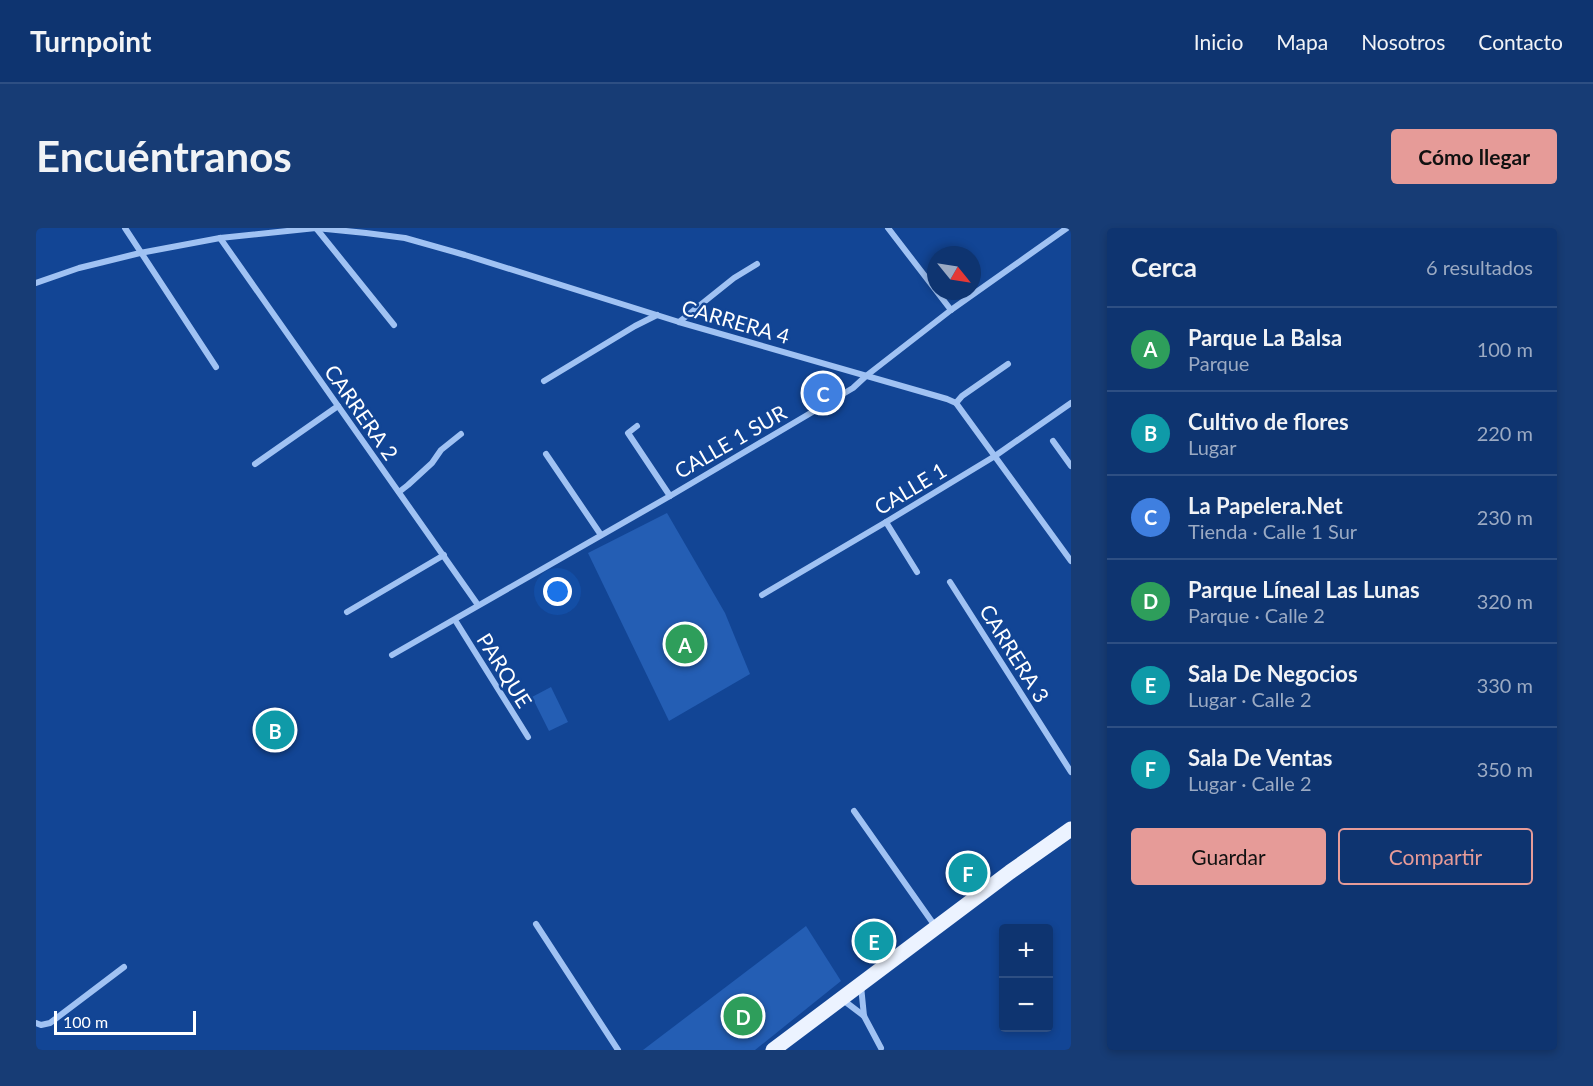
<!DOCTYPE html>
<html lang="es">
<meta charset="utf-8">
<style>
:root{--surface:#0e3470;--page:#173c75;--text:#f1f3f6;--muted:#9baac3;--line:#2e4f83;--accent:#e69b98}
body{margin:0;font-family:Lato,sans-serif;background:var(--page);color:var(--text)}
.controls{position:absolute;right:18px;bottom:18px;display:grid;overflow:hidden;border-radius:6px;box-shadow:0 3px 9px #0003}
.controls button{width:54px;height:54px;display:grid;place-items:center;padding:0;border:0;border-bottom:2px solid var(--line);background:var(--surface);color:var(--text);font:30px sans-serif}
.compass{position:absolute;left:891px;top:18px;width:54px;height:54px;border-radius:50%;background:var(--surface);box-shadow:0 3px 9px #0003;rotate:120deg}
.scale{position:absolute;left:18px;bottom:15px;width:142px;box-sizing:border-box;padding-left:6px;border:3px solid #fff;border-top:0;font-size:16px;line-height:21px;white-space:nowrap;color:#fff;-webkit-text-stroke:4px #124595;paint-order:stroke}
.you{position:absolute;left:522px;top:364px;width:21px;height:21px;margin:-15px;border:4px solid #fff;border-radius:50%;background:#1a73e8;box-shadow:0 0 0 9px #1a73e833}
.badge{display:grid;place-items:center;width:39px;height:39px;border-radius:50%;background:var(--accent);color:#fff;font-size:20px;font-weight:700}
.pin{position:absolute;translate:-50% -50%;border:3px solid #fff;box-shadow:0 2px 6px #0006}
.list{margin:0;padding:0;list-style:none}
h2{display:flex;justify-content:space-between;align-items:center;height:78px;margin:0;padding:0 24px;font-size:26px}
h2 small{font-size:20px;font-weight:400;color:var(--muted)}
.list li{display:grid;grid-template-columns:39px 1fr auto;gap:18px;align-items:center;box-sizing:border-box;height:84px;padding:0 24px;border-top:2px solid var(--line)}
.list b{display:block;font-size:22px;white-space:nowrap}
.list p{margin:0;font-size:20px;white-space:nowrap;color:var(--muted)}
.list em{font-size:20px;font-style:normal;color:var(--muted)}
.actions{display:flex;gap:12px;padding:18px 24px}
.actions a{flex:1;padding:14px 0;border:2px solid var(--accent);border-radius:6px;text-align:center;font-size:21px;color:var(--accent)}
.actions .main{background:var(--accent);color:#111}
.map{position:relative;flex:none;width:1035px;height:822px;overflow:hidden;border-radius:6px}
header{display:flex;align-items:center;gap:36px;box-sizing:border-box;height:84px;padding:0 30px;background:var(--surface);border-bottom:2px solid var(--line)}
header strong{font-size:28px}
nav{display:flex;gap:33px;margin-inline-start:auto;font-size:21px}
.intro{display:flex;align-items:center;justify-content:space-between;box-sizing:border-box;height:144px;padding:0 36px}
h1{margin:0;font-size:42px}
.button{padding:15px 27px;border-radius:6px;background:var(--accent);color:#111;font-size:21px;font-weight:700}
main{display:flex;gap:36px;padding:0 36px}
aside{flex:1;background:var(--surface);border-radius:6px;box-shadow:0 3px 9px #0003}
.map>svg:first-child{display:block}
.green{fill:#245eb4}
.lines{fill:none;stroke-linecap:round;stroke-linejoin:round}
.street{stroke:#a0c2f3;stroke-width:6}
.primary{stroke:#ecf3ff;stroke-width:15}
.labels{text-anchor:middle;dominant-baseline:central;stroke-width:5;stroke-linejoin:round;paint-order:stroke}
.street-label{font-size:21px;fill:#fff;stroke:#124595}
</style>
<header>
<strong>Turnpoint</strong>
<nav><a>Inicio</a><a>Mapa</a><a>Nosotros</a><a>Contacto</a></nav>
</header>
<div class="intro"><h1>Encuéntranos</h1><a class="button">Cómo llegar</a></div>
<main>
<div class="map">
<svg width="1035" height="822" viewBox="0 0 1035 822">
<rect width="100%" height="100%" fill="#124595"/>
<g class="green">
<path d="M631 285 689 385 714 446 633 493 552 325Z"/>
<path d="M515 459 532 494 513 503 496 469Z"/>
<path d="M770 698 805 753 719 822H607Z"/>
</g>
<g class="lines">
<g class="street">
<path d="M89 0 180 139"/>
<path d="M280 0 358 97"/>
<path d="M852 0 915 82"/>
<path d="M184 10 442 377"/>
<path d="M0 55 43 40 104 25 184 10 280 0 330 5 369 10 429 27 643 94 911 171 920 175 1035 333"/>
<path d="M643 94 698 50 721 36"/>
<path d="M508 153 599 98 621 87"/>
<path d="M920 175 926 168 972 136"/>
<path d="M601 198 592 205 634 268"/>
<path d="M1017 213 1035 238"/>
<path d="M510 226 565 307"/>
<path d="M219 236 302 178"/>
<path d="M363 264 372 257 396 235 405 222 425 206"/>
<path d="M850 294 881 344"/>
<path d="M914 354 1035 544"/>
<path d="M726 367 850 294 959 228 1035 175"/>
<path d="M311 384 408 327"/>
<path d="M419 392 492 509"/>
<path d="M356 427 634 268 817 160 830 148 915 82 1031 0"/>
<path d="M818 583 899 698"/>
<path d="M500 696 582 822"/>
<path d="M825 758 828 788 845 820"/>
<path d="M807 772 828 788"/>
<path d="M0 795 5 797 14 795 88 739"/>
</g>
<path class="primary" d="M737 822 974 644 1035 601"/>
</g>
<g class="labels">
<g class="street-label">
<text transform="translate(700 93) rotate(16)">CARRERA 4</text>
<text transform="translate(326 184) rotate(55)">CARRERA 2</text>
<text transform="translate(694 213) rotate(-30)">CALLE 1 SUR</text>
<text transform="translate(874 260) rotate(-31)">CALLE 1</text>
<text transform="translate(979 425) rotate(58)">CARRERA 3</text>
<text transform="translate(469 442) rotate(58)">PARQUE</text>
</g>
</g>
</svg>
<div class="controls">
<button>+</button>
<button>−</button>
</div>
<svg class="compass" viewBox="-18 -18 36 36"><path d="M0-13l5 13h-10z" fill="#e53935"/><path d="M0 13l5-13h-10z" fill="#9baac3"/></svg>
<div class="scale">100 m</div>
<div class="you"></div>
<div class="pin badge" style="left:649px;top:416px;background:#2e9e5b">A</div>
<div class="pin badge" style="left:239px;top:502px;background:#0f9aa8">B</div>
<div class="pin badge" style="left:787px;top:165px;background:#3f7fe0">C</div>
<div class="pin badge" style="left:707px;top:788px;background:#2e9e5b">D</div>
<div class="pin badge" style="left:838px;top:713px;background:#0f9aa8">E</div>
<div class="pin badge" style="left:932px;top:645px;background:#0f9aa8">F</div>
</div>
<aside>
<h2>Cerca<small>6 resultados</small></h2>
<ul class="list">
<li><span class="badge" style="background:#2e9e5b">A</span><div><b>Parque La Balsa</b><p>Parque</p></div><em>100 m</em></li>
<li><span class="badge" style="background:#0f9aa8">B</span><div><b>Cultivo de flores</b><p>Lugar</p></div><em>220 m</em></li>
<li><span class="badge" style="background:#3f7fe0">C</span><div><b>La Papelera.Net</b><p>Tienda · Calle 1 Sur</p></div><em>230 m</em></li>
<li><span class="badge" style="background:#2e9e5b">D</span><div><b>Parque Líneal Las Lunas</b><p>Parque · Calle 2</p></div><em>320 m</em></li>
<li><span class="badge" style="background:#0f9aa8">E</span><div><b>Sala De Negocios</b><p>Lugar · Calle 2</p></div><em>330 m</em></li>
<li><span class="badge" style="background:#0f9aa8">F</span><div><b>Sala De Ventas</b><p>Lugar · Calle 2</p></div><em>350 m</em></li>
</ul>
<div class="actions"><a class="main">Guardar</a><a>Compartir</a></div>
</aside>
</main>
